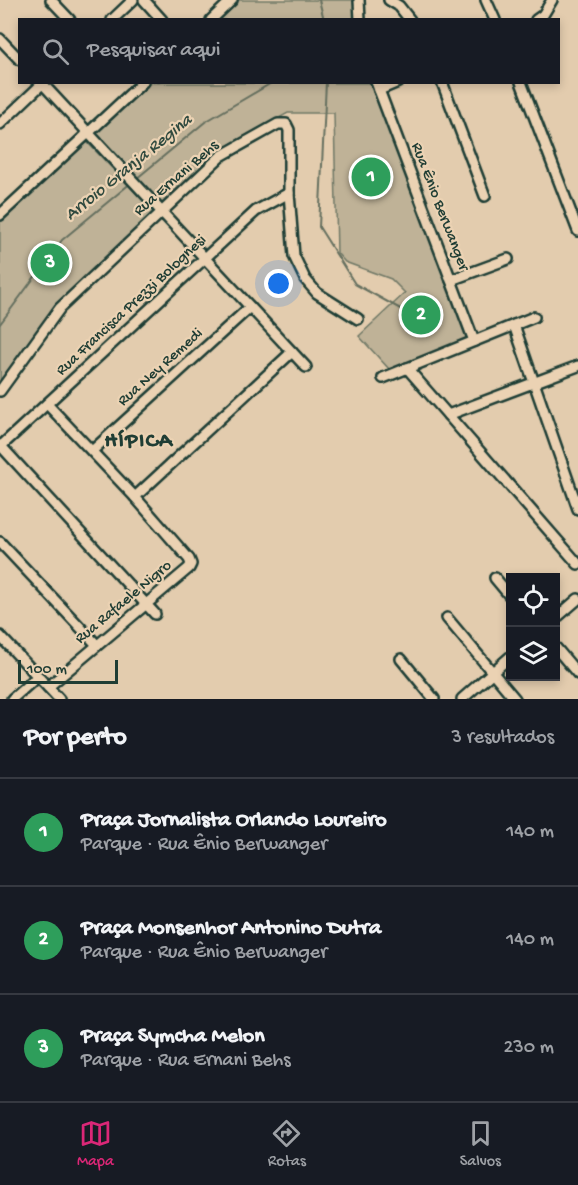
<!DOCTYPE html>
<html lang="pt">
<meta charset="utf-8">
<style>
:root{--surface:#171b24;--page:#242831;--text:#f1f3f6;--muted:#9ea1a6;--line:#363941;--accent:#db2777}
body{margin:0;font-family:"Gochi Hand",sans-serif;background:var(--page);color:var(--text)}
.controls{position:absolute;right:18px;bottom:18px;display:grid;overflow:hidden;border-radius:0px;box-shadow:0 3px 9px #0003}
.controls button{width:54px;height:54px;display:grid;place-items:center;padding:0;border:0;border-bottom:2px solid var(--line);background:var(--surface);color:var(--text);font:30px sans-serif}
.scale{position:absolute;left:18px;bottom:15px;width:100px;box-sizing:border-box;padding-left:6px;border:3px solid #1f3d34;border-top:0;font-size:16px;line-height:21px;white-space:nowrap;color:#1f3d34;-webkit-text-stroke:4px #ebd2b3;paint-order:stroke}
.you{position:absolute;left:279px;top:284px;width:21px;height:21px;margin:-15px;border:4px solid #fff;border-radius:50%;background:#1a73e8;box-shadow:0 0 0 9px #1a73e833}
.badge{display:grid;place-items:center;width:39px;height:39px;border-radius:50%;background:var(--accent);color:#fff;font-size:20px;font-weight:700}
.pin{position:absolute;translate:-50% -50%;border:3px solid #fff;box-shadow:0 2px 6px #0006}
.list{margin:0;padding:0;list-style:none}
h2{display:flex;justify-content:space-between;align-items:center;height:78px;margin:0;padding:0 24px;font-size:26px}
h2 small{font-size:20px;font-weight:400;color:var(--muted)}
.list li{display:grid;grid-template-columns:39px 1fr auto;gap:18px;align-items:center;box-sizing:border-box;height:108px;padding:0 24px;border-top:2px solid var(--line)}
.list b{display:block;font-size:22px;white-space:nowrap}
.list p{margin:0;font-size:20px;white-space:nowrap;color:var(--muted)}
.list em{font-size:20px;font-style:normal;color:var(--muted)}
.icon{flex:none;width:33px;height:33px;fill:none;stroke:currentColor;stroke-width:2;stroke-linecap:round;stroke-linejoin:round}
.map{position:relative;flex:none;width:578px;height:699px;overflow:hidden}
.search{position:absolute;background:var(--surface);box-shadow:0 3px 9px #0003;left:18px;right:18px;top:18px;height:66px;display:flex;align-items:center;gap:15px;box-sizing:border-box;padding:0 21px;border-radius:0px;color:var(--muted);font-size:22px}
.sheet{height:402px;background:var(--surface)}
nav{display:flex;justify-content:space-around;align-items:center;box-sizing:border-box;height:84px;border-top:2px solid var(--line);background:var(--surface);font-size:16px;color:var(--muted)}
nav a{display:grid;justify-items:center;gap:3px}
nav .on{color:var(--accent)}
.map>svg:first-child{display:block}
.green{fill:#bfb297;stroke:#6f7866;stroke-width:1.5}
.lines{fill:none;stroke-linecap:round;stroke-linejoin:round}
.stream{stroke:#656f5f;stroke-width:2}
.minor-casing{stroke:#1f3d34;stroke-width:14}
.minor{stroke:#ebd2b3;stroke-width:9}
.labels{text-anchor:middle;dominant-baseline:central;stroke-width:4.5;stroke-linejoin:round;paint-order:stroke}
.street-label{font-size:16px;fill:#1f3d34;stroke:#ebd2b3}
.water-label{font-size:18px;font-style:italic;fill:#304a3f;stroke:#ebd2b3}
.district-label{font-size:22px;font-weight:bold;letter-spacing:1.5px;fill:#1f3d34;stroke:#ebd2b3}
</style>
<div class="map">
<svg width="578" height="699" viewBox="0 0 578 699">
<rect width="100%" height="100%" fill="#e3ccae"/>
<filter id="ink" filterUnits="userSpaceOnUse"><feTurbulence type="fractalNoise" baseFrequency=".0167" numOctaves="2"/><feDisplacementMap in="SourceGraphic" scale="12" xChannelSelector="R" yChannelSelector="G"/><feConvolveMatrix kernelMatrix="1 2 1 2 8 2 1 2 1" color-interpolation-filters="sRGB"/></filter>
<g filter="url(#ink)">
<g class="green">
<path d="M239 0H355V19L218 20Z"/>
<path d="M150 83H371L469 340 390 370 359 336 405 293 391 279 345 262 337 253 334 113H288L218 151 161 204 95 134Z"/>
<path d="M86 141 154 212 56 304 0 382V222Z"/>
</g>
<g class="lines">
<g class="stream">
<path d="M319 0 324 20"/>
<path d="M326 82 319 227 355 284 426 323"/>
<path d="M136 179 205 122 273 82"/>
<path d="M0 324 62 240 132 182"/>
</g>
<g class="minor-casing">
<g id="minor">
<path d="M51 0 70 20"/>
<path d="M144 0 162 20"/>
<path d="M359 0 360 20"/>
<path d="M389 0 399 6 410 20"/>
<path d="M486 0 495 20"/>
<path d="M112 20 133 0"/>
<path d="M211 20 232 0"/>
<path d="M536 20 543 15 552 0"/>
<path d="M0 39 20 60"/>
<path d="M41 82 306 367"/>
<path d="M376 82 474 341"/>
<path d="M442 82 485 196"/>
<path d="M521 82 578 231"/>
<path d="M379 90 398 82"/>
<path d="M0 124 44 82"/>
<path d="M0 215 143 82"/>
<path d="M451 280 508 259"/>
<path d="M514 325 578 509"/>
<path d="M407 368 578 564"/>
<path d="M383 378 534 317"/>
<path d="M0 391 60 308 221 156 278 124H286L289 130V193L294 256 305 279 317 293 358 319"/>
<path d="M47 404 135 497 189 559 191 564 189 568 48 687"/>
<path d="M448 415 578 366"/>
<path d="M0 445 155 614"/>
<path d="M0 447 256 211 289 193"/>
<path d="M92 451 250 307"/>
<path d="M135 497 292 352"/>
<path d="M0 542 97 645"/>
<path d="M495 578 510 596"/>
<path d="M447 618 515 699"/>
<path d="M556 618 578 599"/>
<path d="M0 636 59 699"/>
<path d="M556 648 578 674"/>
<path d="M401 659 434 699"/>
<path d="M12 699 38 676"/>
<path d="M462 699 510 657"/>
</g>
</g>
<use href="#minor" class="minor"/>
</g>
</g>
<g class="labels">
<g class="street-label">
<text transform="translate(177 179) rotate(-41)">Rua Ernani Behs</text>
<text transform="translate(439 207) rotate(69)">Rua Ênio Berwanger</text>
<text transform="translate(132 306) rotate(-43)">Rua Francisca Prezzi Bolognesi</text>
<text transform="translate(161 368) rotate(-42)">Rua Ney Remedi</text>
<text transform="translate(124 603) rotate(-40)">Rua Rafaele Nigro</text>
</g>
<g class="water-label">
<text transform="translate(129 168) rotate(-39)">Arroio Granja Regina</text>
</g>
<g class="district-label">
<text x="139" y="442">HÍPICA</text>
</g>
</g>
</svg>
<div class="controls">
<button><svg class="icon" aria-label="locate" viewBox="0 0 24 24"><circle cx="12" cy="12" r="6"/><path d="M12 2v4M12 18v4M2 12h4M18 12h4"/></svg></button>
<button><svg class="icon" aria-label="layers" viewBox="0 0 24 24"><path d="M12 4l9 5-9 5-9-5zM3 14l9 5 9-5"/></svg></button>
</div>
<div class="scale">100 m</div>
<div class="you"></div>
<div class="pin badge" style="left:371px;top:177px;background:#2e9e5b">1</div>
<div class="pin badge" style="left:421px;top:315px;background:#2e9e5b">2</div>
<div class="pin badge" style="left:50px;top:263px;background:#2e9e5b">3</div>
<div class="search"><svg class="icon" aria-label="search" viewBox="0 0 24 24"><circle cx="10" cy="10" r="6"/><path d="M15 15l6 6"/></svg>Pesquisar aqui</div>
</div>
<section class="sheet">
<h2>Por perto<small>3 resultados</small></h2>
<ul class="list">
<li><span class="badge" style="background:#2e9e5b">1</span><div><b>Praça Jornalista Orlando Loureiro</b><p>Parque · Rua Ênio Berwanger</p></div><em>140 m</em></li>
<li><span class="badge" style="background:#2e9e5b">2</span><div><b>Praça Monsenhor Antonino Dutra</b><p>Parque · Rua Ênio Berwanger</p></div><em>140 m</em></li>
<li><span class="badge" style="background:#2e9e5b">3</span><div><b>Praça Symcha Melon</b><p>Parque · Rua Ernani Behs</p></div><em>230 m</em></li>
</ul>
</section>
<nav>
<a class="on"><svg class="icon" aria-label="map" viewBox="0 0 24 24"><path d="M3 6l6-2 6 2 6-2v14l-6 2-6-2-6 2zM9 4v14M15 6v14"/></svg>Mapa</a>
<a><svg class="icon" aria-label="directions" viewBox="0 0 24 24"><path d="M12 3l9 9-9 9-9-9zM9 14v-3h6M13 9l2 2-2 2"/></svg>Rotas</a>
<a><svg class="icon" aria-label="saved" viewBox="0 0 24 24"><path d="M7 4h10v16l-5-4-5 4z"/></svg>Salvos</a>
</nav>
